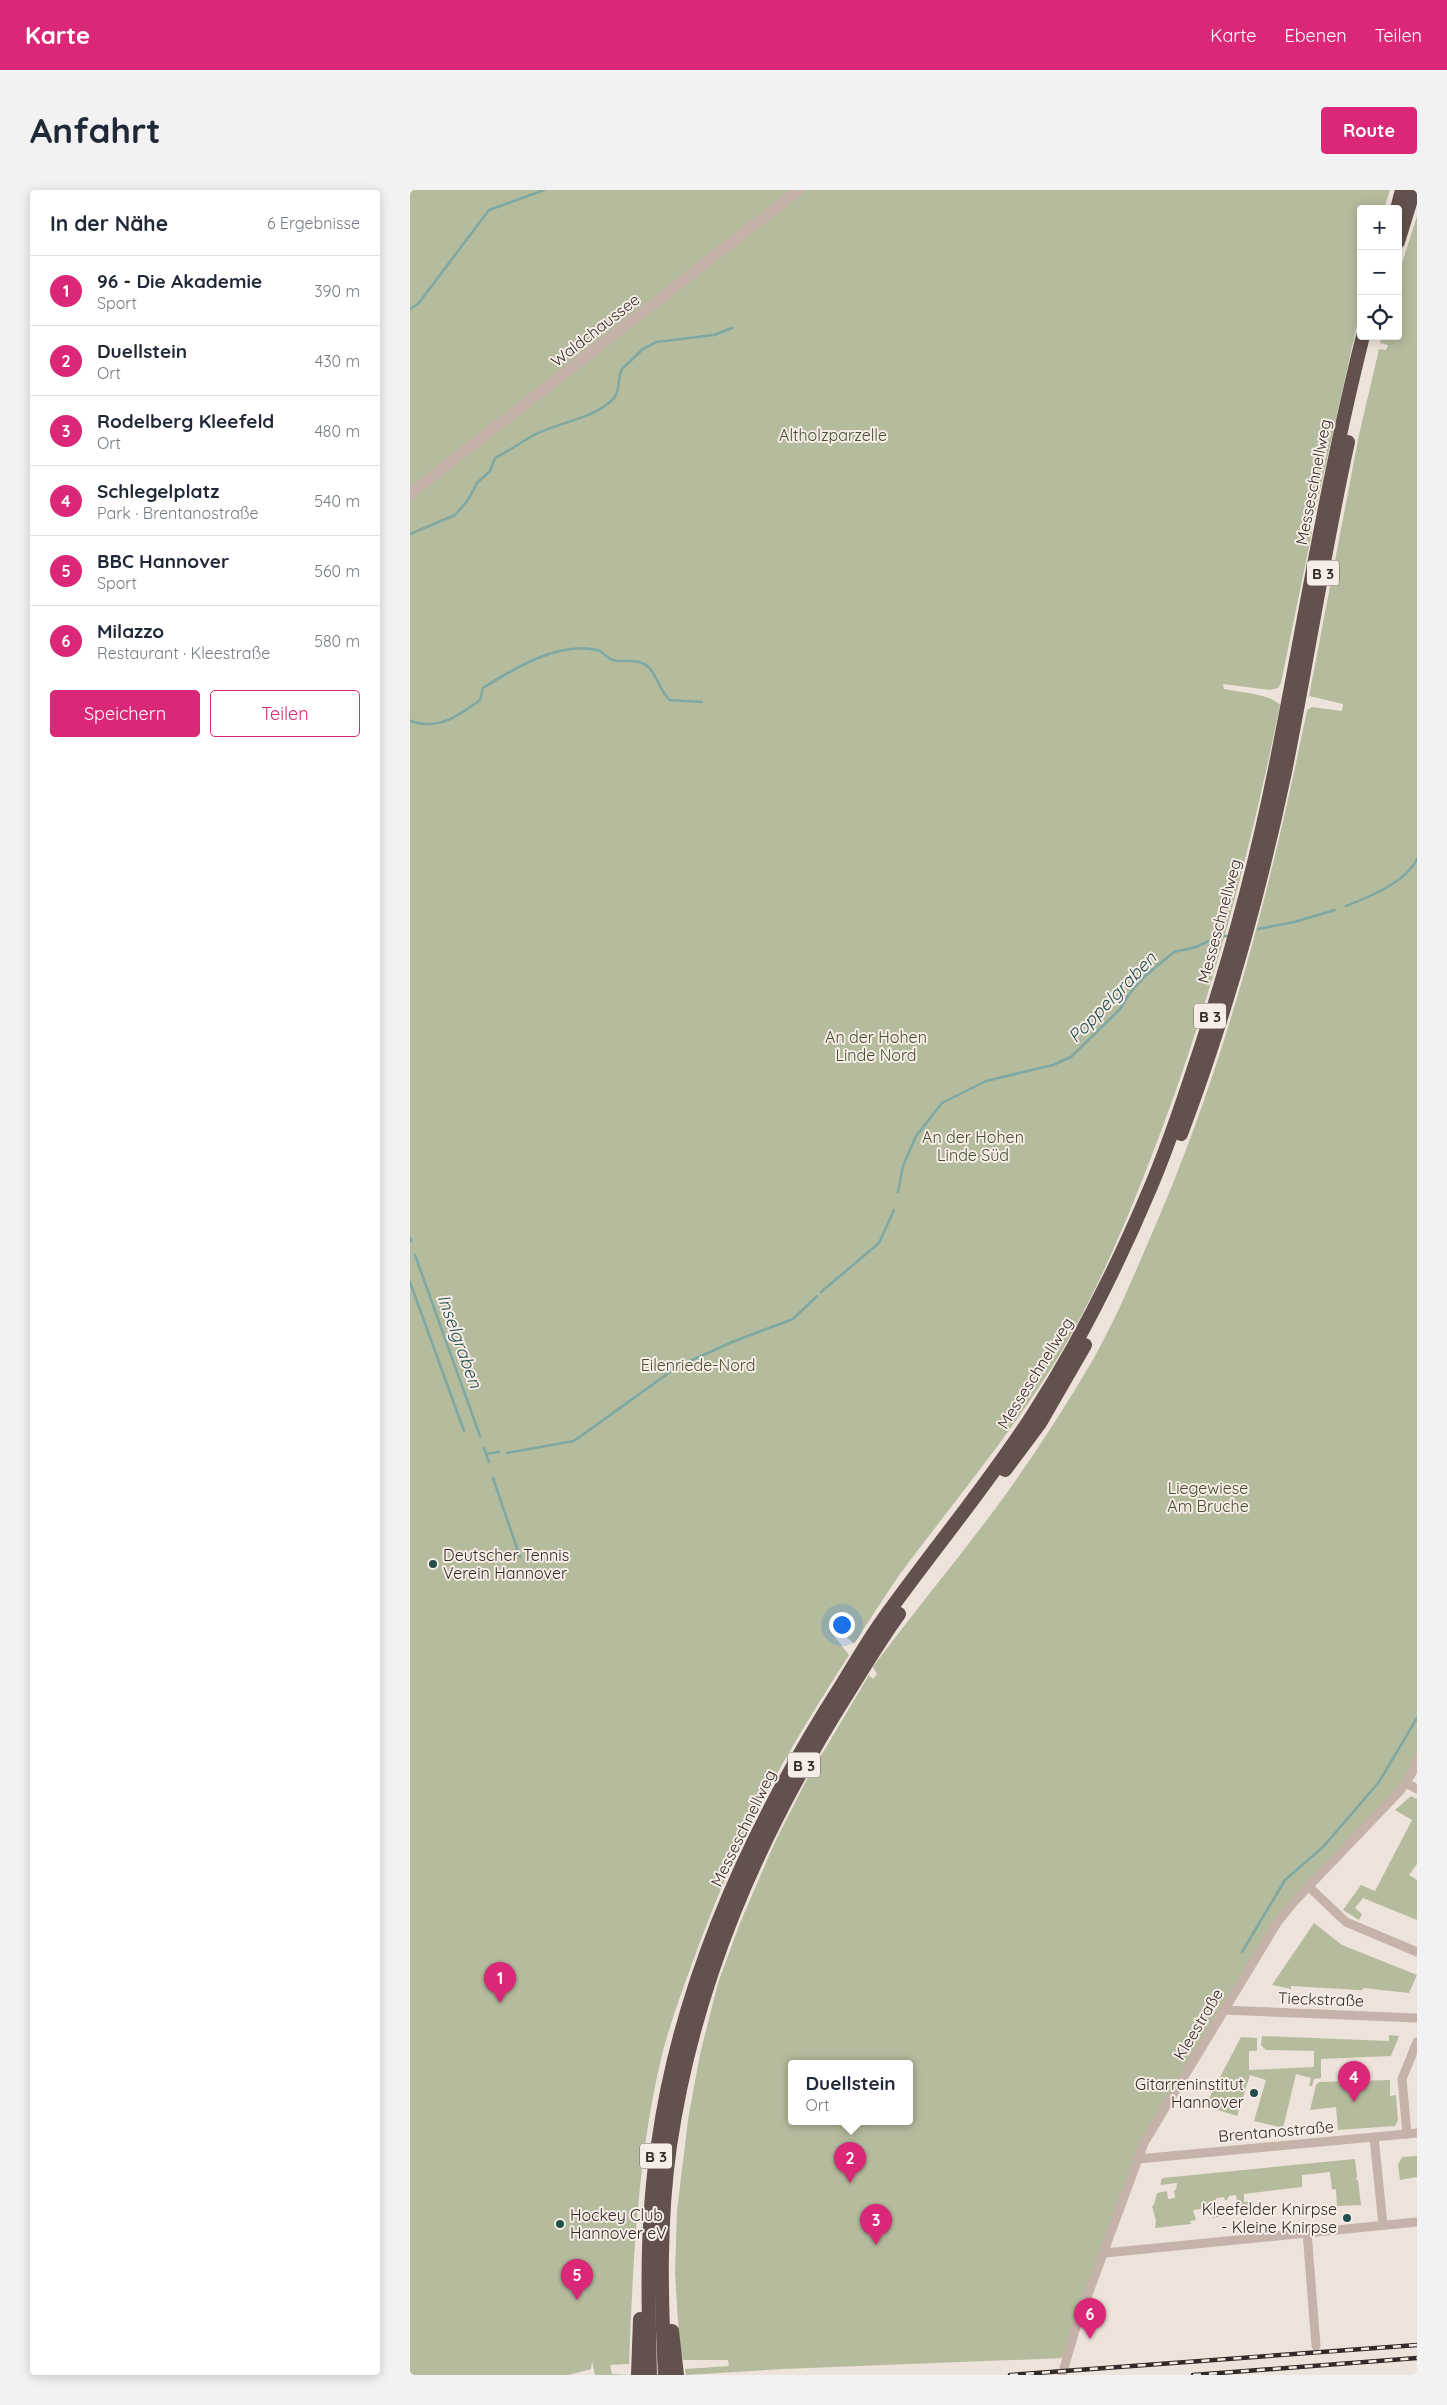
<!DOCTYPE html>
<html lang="de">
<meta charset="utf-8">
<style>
:root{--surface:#fff;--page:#f2f2f3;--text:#1f2937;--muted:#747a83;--line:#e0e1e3;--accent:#db2777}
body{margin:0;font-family:Quicksand,sans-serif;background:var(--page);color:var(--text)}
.controls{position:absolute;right:15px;top:15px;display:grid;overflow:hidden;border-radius:5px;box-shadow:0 2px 12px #0003}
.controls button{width:45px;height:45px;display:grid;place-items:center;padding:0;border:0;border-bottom:1px solid var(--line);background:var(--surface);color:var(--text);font:25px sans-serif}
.you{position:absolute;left:431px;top:1434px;width:18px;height:18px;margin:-12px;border:4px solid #fff;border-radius:50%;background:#1a73e8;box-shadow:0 0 0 8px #1a73e833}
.badge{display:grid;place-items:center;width:32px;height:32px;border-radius:50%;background:var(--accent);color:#fff;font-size:16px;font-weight:700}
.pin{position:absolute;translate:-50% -41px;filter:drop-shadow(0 1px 2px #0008)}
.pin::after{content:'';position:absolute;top:26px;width:18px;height:15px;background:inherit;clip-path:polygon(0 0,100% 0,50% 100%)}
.popup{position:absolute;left:378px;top:1870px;width:125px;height:65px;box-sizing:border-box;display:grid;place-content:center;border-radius:5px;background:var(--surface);filter:drop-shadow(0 1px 4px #0005);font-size:16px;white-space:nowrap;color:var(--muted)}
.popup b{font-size:19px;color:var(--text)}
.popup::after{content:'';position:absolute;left:50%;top:100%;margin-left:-10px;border:10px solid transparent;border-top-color:var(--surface)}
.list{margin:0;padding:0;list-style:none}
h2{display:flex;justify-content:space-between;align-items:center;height:65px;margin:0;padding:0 20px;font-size:21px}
h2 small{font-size:16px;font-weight:400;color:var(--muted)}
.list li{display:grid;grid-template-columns:32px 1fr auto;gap:15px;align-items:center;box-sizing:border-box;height:70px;padding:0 20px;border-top:1px solid var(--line)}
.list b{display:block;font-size:19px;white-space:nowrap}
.list p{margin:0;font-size:16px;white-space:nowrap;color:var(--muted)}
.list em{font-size:16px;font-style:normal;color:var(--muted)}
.actions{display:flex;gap:10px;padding:15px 20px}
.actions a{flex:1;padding:11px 0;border:1px solid var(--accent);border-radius:5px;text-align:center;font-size:18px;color:var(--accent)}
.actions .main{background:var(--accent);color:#fff}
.icon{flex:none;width:28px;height:28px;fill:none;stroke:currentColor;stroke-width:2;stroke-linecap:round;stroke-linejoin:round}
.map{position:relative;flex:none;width:1007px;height:2185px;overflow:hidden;border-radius:5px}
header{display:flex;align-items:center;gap:30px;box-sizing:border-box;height:70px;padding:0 25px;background:var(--accent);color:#fff}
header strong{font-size:24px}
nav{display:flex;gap:28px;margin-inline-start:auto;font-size:18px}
.intro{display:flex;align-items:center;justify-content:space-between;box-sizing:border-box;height:120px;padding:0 30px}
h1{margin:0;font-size:35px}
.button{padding:12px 22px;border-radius:5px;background:var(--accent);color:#fff;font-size:18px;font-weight:700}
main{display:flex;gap:30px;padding:0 30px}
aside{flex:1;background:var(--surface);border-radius:5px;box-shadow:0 2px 12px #0003}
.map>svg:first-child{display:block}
.green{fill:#b5bb9d;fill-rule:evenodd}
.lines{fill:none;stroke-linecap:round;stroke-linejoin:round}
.stream{stroke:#7da8a4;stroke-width:2.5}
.minor{stroke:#c5b2a8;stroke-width:9}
.tertiary{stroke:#c5b2a8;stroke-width:11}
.trunk{stroke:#62514d;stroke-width:14}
.rail-casing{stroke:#332a27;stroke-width:4.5}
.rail{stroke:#f7ede7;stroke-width:2.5;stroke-dasharray:8;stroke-linecap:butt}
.poi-dot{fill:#224f4c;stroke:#f7ede7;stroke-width:2}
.labels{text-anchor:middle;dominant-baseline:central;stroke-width:4;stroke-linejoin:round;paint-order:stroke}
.shield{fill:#f7ede7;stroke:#6e6461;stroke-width:1}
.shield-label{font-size:15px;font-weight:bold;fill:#332a27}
.street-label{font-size:16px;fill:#332a27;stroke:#f7ede7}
.park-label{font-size:16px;fill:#464e2e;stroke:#f7ede7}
.poi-label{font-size:16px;fill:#332a27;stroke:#f7ede7;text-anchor:start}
.water-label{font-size:18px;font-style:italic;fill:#224f4c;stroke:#f7ede7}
</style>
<header>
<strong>Karte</strong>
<nav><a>Karte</a><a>Ebenen</a><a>Teilen</a></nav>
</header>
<div class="intro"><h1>Anfahrt</h1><a class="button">Route</a></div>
<main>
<aside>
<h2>In der Nähe<small>6 Ergebnisse</small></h2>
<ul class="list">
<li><span class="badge">1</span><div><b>96 - Die Akademie</b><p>Sport</p></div><em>390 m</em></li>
<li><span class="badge">2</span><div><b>Duellstein</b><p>Ort</p></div><em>430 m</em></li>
<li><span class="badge">3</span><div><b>Rodelberg Kleefeld</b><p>Ort</p></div><em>480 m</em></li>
<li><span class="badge">4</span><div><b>Schlegelplatz</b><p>Park · Brentanostraße</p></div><em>540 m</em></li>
<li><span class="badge">5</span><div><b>BBC Hannover</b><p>Sport</p></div><em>560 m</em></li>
<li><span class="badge">6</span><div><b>Milazzo</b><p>Restaurant · Kleestraße</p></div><em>580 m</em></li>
</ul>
<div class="actions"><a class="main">Speichern</a><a>Teilen</a></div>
</aside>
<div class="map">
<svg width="1007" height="2185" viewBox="0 0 1007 2185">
<rect width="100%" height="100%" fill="#eee3db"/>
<g class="green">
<path d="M0 0H980L974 19H951V117L905 323H900L897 340 902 342 871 493 868 498 860 500 813 494 814 499C828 502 861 504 870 515 838 673 796 828 737 978 712 1042 685 1105 650 1164 603 1242 544 1311 490 1384 474 1407 459 1431 444 1454L428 1438 422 1443 439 1465C404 1520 369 1576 340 1635 318 1679 300 1725 283 1771 272 1801 261 1831 253 1861 228 1961 223 2071 219 2174L200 2175 202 2184 220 2185H185L182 2171 181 2179 158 2185H0Z"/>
<path d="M1007 26V1567L1002 1583 882 1714 734 1953 656 2168 373 2179 276 2185 275 2179 319 2176 318 2170H273L270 2162 265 2083 267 2021 278 1930 290 1864 308 1793 330 1733 365 1652 396 1591 459 1485 463 1489 467 1484 463 1477 468 1470C507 1418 549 1368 588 1315 622 1269 652 1222 681 1173 704 1133 722 1090 740 1048 815 877 860 702 897 520L902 517 932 521 933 514 899 506 949 245 969 159 976 160 978 155 970 153 972 146H988V86ZM381 1874H499V1932H381Z"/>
<path d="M1001 1606 1007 1609V1674L999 1685 1007 1690V1730L953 1708 945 1718 952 1724 949 1730 933 1720 951 1695 965 1701 1002 1630 985 1620Z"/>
<path d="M904 1733 932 1755 1007 1785 999 1803 953 1798V1800H948L881 1796V1799L862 1795Z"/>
<path d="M979 1845 989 1846 981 1866 911 1869V1888L904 1889 902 1896H899L901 1888 886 1884 873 1938 844 1931 856 1890 840 1885 827 1926 795 1916 831 1847 847 1848V1861H839V1880L904 1877V1861L856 1860 851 1855 852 1846 979 1851Z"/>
<path d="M980 1890V1906L986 1905 988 1930 985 1936 928 1940 926 1917 900 1920 906 1895 909 1892Z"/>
<path d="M1007 1966V1987L990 1990 988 1975 992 1967Z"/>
<path d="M945 1969 947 1986 946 1990H948L951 2015 927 2016 926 1999 922 2000 920 1982 892 1985V1997L834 2004V2012L843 2011 844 2021 802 2028 799 2018 783 2020 786 2030 780 2031 781 2034 745 2038 746 2031 742 2016 744 2015 747 2003 757 2001 758 2009 765 2008 764 2000H766L767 1993 750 1995 752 1988ZM826 2005 828 2018 807 2021 806 2008 814 2007 815 2010H817L819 2006Z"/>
</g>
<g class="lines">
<g class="stream">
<path d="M0 119 8 114 79 20 134 0"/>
<path d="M0 344 45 325 58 310 67 293 80 281 85 268C99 261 111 252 124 245 149 232 180 230 201 211 212 202 206 190 212 179L233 159 246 152 304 145 322 138"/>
<path d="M0 531C28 541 48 526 70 510L73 498C103 479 148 451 187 460 193 461 196 468 203 470 214 473 227 468 236 475 248 484 249 501 260 510L292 512"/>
<path d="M936 716C959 707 995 693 1007 669"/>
<path d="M848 739 884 732 925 720"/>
<path d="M488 1002 493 976 506 946 532 913 576 891 643 875 661 867 710 819 720 803 735 786 764 762 786 757 807 747 817 746"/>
<path d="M0 1048 1 1051"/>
<path d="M5 1065 70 1246"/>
<path d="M0 1092 54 1241"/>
<path d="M411 1102 469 1053 484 1020"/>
<path d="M74 1258 79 1272"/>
<path d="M97 1263 164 1251 267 1177 322 1152 383 1129 407 1106"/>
<path d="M76 1264 89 1262"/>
<path d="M83 1288 110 1367"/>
<path d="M832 1762 875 1690 913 1657 969 1592 1007 1528"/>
</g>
<g class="minor">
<path d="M996 1593 1007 1599"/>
<path d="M898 1696 936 1732 1007 1762"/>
<path d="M814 1820 1007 1828"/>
<path d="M997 1944 992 1889 1007 1852"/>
<path d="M964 1947 973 2035"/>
<path d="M728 1969 1007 1943"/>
<path d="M897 2042 906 2156"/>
<path d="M695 2063 1007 2032"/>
<path d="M652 2185 666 2137 734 1953 867 1733 882 1714 990 1601 1002 1583 1007 1567"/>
</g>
<path class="tertiary" d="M0 304 389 0"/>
<g class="trunk">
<path d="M987 19 992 0"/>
<path d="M988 52 1004 0"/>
<path d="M771 944C815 827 849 705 875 582 897 472 914 361 938 252"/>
<path d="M595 1280 630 1233 675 1155"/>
<path d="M262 2141 267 2185"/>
<path d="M228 2185 230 2129"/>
<path d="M240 2185C238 2108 236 2031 248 1954 271 1789 342 1635 431 1496 444 1475 457 1452 472 1431 521 1362 576 1297 622 1226 668 1155 706 1079 739 1001 755 964 768 926 781 887 815 787 844 683 865 579 894 435 917 289 953 146"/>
<path d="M255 2185C251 2109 249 2032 260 1956 284 1793 348 1646 436 1506 453 1479 470 1450 489 1424"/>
</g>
<g class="rail-casing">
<g id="rail">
<path d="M600 2185 1007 2155"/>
<path d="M783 2185 1007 2168"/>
</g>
</g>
<use href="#rail" class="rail"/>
</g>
<g class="poi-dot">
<circle cx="23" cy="1374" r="5"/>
<circle cx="844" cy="1903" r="5"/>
<circle cx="937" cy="2028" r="5"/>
<circle cx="150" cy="2034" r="5"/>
</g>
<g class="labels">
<g class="shield">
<rect x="897" y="370.5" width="32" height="25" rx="4"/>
<rect x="784" y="813.5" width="32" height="25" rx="4"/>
<rect x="378" y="1562.5" width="32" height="25" rx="4"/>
<rect x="230" y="1953.5" width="32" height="25" rx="4"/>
</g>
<g class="shield-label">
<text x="913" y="383">B 3</text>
<text x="800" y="826">B 3</text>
<text x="394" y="1575">B 3</text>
<text x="246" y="1966">B 3</text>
</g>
<g class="street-label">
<text transform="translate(185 140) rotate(-38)">Waldchaussee</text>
<text transform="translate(903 292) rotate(-79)">Messeschnellweg</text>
<text transform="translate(809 731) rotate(-75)">Messeschnellweg</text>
<text transform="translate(625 1183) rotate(-58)">Messeschnellweg</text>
<text transform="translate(333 1638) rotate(-64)">Messeschnellweg</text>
<text transform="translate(911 1809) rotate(2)">Tieckstraße</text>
<text transform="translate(788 1834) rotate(-59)">Kleestraße</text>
<text transform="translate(866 1941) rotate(-5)">Brentanostraße</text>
</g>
<g class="park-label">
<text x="423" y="245">Altholzparzelle</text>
<text x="466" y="847">An der Hohen<tspan x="466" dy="18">Linde Nord</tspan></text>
<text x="563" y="947">An der Hohen<tspan x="563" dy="18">Linde Süd</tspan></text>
<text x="288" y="1175">Eilenriede-Nord</text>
<text x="798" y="1298">Liegewiese<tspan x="798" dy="18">Am Bruche</tspan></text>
</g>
<g class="poi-label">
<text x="33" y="1365">Deutscher Tennis<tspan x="33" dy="18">Verein Hannover</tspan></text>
<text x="834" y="1894" text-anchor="end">Gitarreninstitut<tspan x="834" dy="18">Hannover</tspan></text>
<text x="927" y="2019" text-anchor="end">Kleefelder Knirpse<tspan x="927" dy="18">- Kleine Knirpse</tspan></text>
<text x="160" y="2025">Hockey Club<tspan x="160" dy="18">Hannover eV</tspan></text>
</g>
<g class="water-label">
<text transform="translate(702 807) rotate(-46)">Poppelgraben</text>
<text transform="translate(50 1151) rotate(70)">Inselgraben</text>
</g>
</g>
</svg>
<div class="controls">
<button>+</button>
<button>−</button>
<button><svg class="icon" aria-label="locate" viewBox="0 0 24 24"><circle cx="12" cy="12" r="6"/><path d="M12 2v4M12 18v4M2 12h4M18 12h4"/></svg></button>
</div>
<div class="you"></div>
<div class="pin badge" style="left:90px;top:1813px">1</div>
<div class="pin badge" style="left:440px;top:1993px">2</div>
<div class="popup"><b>Duellstein</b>Ort</div>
<div class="pin badge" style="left:466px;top:2055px">3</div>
<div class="pin badge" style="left:944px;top:1912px">4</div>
<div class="pin badge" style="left:167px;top:2110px">5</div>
<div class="pin badge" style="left:680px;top:2149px">6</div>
</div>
</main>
